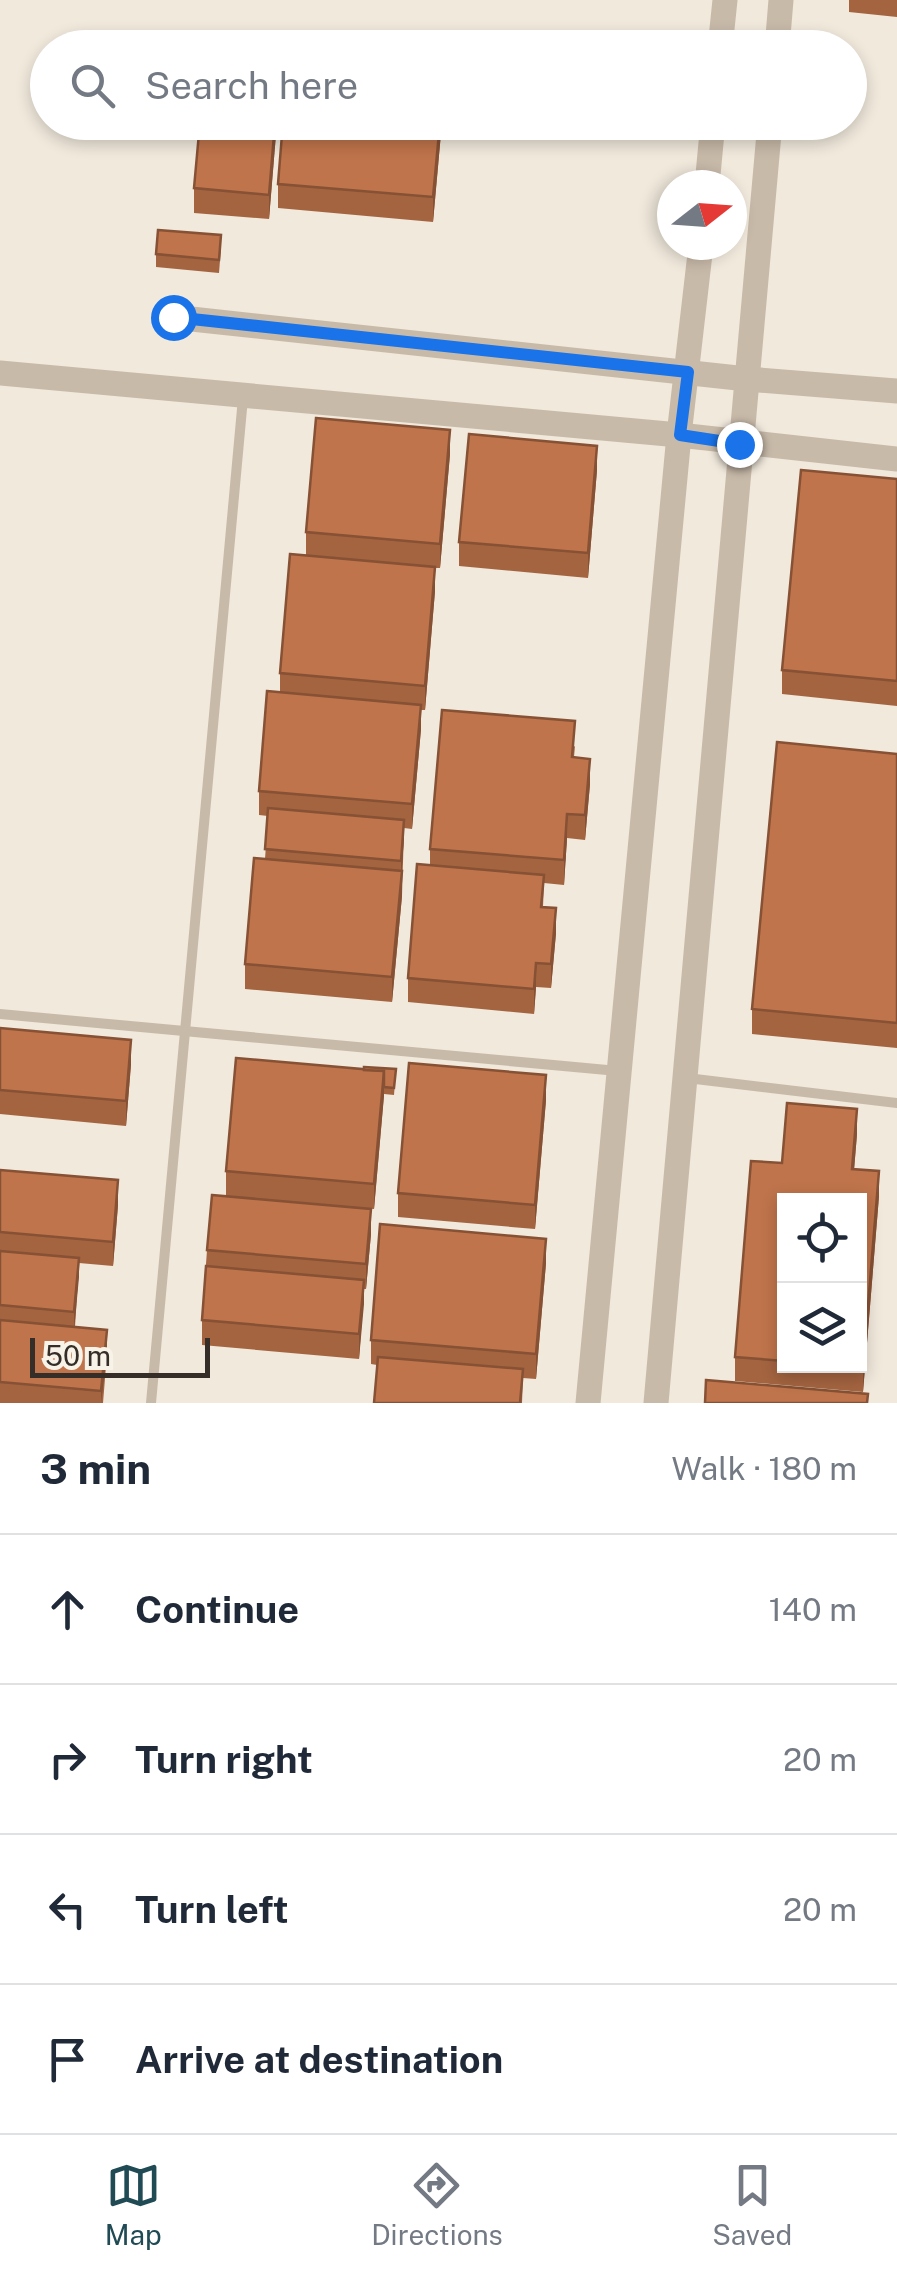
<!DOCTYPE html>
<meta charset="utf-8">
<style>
:root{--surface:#fff;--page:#f6f6f7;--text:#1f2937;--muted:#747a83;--line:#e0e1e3;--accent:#204b55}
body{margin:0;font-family:"Public Sans",sans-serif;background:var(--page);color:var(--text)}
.controls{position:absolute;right:30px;bottom:30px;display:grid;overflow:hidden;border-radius:0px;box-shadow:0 5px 15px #0003}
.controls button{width:90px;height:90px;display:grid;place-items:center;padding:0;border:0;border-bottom:2px solid var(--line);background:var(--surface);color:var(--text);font:50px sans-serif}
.compass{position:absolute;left:657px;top:170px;width:90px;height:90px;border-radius:50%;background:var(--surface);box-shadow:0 5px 15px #0003;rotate:73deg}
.scale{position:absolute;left:30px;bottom:25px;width:180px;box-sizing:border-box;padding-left:10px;border:5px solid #352e28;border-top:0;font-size:28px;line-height:35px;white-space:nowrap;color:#352e28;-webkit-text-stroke:8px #f8f3e8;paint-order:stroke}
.stop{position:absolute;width:30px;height:30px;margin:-22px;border:8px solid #1a73e8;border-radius:50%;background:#fff}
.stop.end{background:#1a73e8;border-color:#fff;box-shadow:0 2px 10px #0008}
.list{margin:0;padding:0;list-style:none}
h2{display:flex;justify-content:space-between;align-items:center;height:130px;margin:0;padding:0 40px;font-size:42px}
h2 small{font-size:32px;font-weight:400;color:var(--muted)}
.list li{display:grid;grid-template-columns:65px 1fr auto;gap:30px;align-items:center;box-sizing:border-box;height:150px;padding:0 40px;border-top:2px solid var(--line)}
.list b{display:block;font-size:38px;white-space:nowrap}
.list em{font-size:32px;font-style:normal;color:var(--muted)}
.icon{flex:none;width:55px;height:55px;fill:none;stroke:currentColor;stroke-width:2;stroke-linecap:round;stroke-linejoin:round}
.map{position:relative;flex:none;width:897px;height:1403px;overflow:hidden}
.search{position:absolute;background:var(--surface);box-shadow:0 5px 15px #0003;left:30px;right:30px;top:30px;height:110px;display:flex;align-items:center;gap:25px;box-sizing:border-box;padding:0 35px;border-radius:55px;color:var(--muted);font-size:38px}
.sheet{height:730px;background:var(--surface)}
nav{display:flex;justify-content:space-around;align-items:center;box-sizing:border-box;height:140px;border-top:2px solid var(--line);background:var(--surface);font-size:28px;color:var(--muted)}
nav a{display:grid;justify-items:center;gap:5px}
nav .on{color:var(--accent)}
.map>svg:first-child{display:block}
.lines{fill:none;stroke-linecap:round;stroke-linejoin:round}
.service{stroke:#c8baa9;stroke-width:10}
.tertiary{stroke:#c8baa9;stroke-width:25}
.wall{fill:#a46440;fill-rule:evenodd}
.shaded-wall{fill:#865134}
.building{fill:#bf744b;stroke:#865134;stroke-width:2.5}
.route{stroke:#1a73e8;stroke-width:12}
</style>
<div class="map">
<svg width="897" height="1403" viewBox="0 0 897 1403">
<rect width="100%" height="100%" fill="#f1e9dc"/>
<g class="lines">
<g class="service">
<path d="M0 1014 618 1071"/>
<path d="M687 1078 897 1103"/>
<path d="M151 1403 243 398"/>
</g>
<g class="tertiary">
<path d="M720 48 725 0"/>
<path d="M777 48 781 0"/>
<path d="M707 185 713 122"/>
<path d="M173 317 747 379 897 391"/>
<path d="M0 373 679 435 897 459"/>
<path d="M588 1403 679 435 701 245"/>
<path d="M656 1403 770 122"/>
</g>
</g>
<g class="wall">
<path d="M849 0H897V17L849 12Z"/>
<path d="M200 122H277L269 219 194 213V188Z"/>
<path d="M283 122H442L433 222 278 208V184Z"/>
<path d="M221 248 219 273 156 267V254Z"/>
<path d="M450 454 440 568H435V591L425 710H421V729L412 829 404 828 402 896 392 1002 245 989V964L265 859 268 816 259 815V791L280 692V673L306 555V532Z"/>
<path d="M597 470 588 578 459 566V542Z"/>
<path d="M897 479V706L782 694V670Z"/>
<path d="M575 746 574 757 590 784 585 840 567 838 564 885 544 883 543 907 556 933 551 988 536 987 534 1014 408 1002V978L430 865V849Z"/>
<path d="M897 754V1048L752 1034V1009Z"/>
<path d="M0 1028 131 1064 126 1126 0 1114Z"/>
<path d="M396 1069 394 1095 384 1094 374 1209 226 1196V1171L364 1070Z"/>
<path d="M546 1100 535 1229 398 1217V1193Z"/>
<path d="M857 1134 854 1170 879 1196 863 1392 735 1381V1357L782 1163ZM784 1200 860 1366H784Z"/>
<path d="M0 1170 118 1205 113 1266 79 1263 75 1327 107 1354 103 1403H0Z"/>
<path d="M371 1234 366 1289H364L359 1359 202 1345V1320L207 1250Z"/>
<path d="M546 1263 536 1379 523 1378 522 1403H374L377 1365 371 1364V1340Z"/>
</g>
<g class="shaded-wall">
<path d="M275 122H277L269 219V195Z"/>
<path d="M440 122H442L433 222V197Z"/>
<path d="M450 430V454L440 568V544Z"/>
<path d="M597 446V470L588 578V553Z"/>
<path d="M435 567V591L425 710V686Z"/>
<path d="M421 705V729L412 829V804Z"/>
<path d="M590 759V784L585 840V815Z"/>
<path d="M567 814V838L564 885V860Z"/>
<path d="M404 820V839L401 880V861Z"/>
<path d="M402 871V896L392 1002V977Z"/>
<path d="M556 908V933L551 988V964Z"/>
<path d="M536 963V987L534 1014V989Z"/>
<path d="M131 1040V1064L126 1126V1101Z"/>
<path d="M384 1071V1096L374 1209V1184Z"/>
<path d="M546 1075V1100L535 1229V1205Z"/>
<path d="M857 1109V1134L852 1194V1169Z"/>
<path d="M879 1171V1196L863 1392V1367Z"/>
<path d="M118 1180V1205L113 1266V1242Z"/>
<path d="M371 1209V1234L366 1289V1264Z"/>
<path d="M546 1239V1263L536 1379V1354Z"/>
<path d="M79 1258V1277L74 1331V1312Z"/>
<path d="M364 1280V1304L359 1359V1334Z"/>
<path d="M107 1330V1354L101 1403V1391Z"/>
</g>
<g class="building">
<path d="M200 122H275L269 195 194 188Z"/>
<path d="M283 122H440L433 197 278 184Z"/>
<path d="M158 230 221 235 219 260 156 254Z"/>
<path d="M316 418 450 430 440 544 306 532Z"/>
<path d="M469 434 597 446 588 553 459 542Z"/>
<path d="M801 470 897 479V681L782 670Z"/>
<path d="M290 554 435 567 425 686 280 673Z"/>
<path d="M267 691 421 705 412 804 259 791Z"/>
<path d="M442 710 575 721 572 757 590 759 585 815 567 814 564 860 430 849Z"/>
<path d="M777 742 897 754V1023L752 1009Z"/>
<path d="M268 808 404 820 401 861 265 849Z"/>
<path d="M254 858 402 871 392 977 245 964Z"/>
<path d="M417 864 544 875 541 907 556 908 551 964 536 963 534 989 408 978Z"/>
<path d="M0 1028 131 1040 126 1101 0 1090Z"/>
<path d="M236 1058 384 1071 374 1184 226 1171Z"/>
<path d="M409 1063 546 1075 535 1205 398 1193Z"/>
<path d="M364 1067 396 1069 394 1088 384 1087V1071L364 1070Z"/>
<path d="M787 1103 857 1109 852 1169 879 1171 863 1367 841 1366H860V1200H784V1361L735 1357 751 1161 782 1163Z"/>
<path d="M0 1170 118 1180 113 1242 0 1232Z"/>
<path d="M212 1195 371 1209 366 1264 207 1250Z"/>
<path d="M380 1224 546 1239 536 1354 371 1340Z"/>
<path d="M0 1251 79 1258 74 1312 0 1305Z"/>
<path d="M206 1266 364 1280 359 1334 202 1320Z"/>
<path d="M0 1320 107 1330 101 1391 0 1382Z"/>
<path d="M378 1357 523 1369 520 1403H374Z"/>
<path d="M706 1380 868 1394 867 1403H705Z"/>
</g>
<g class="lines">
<path class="route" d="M173 317 688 372 680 435 739 444"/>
</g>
</svg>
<div class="controls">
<button><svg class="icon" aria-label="locate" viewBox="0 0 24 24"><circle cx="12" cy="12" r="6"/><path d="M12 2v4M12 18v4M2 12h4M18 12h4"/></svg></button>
<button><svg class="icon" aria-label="layers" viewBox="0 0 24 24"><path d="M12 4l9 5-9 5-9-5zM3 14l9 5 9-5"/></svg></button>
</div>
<svg class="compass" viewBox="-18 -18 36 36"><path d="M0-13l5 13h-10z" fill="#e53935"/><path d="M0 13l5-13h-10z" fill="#747a83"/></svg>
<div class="scale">50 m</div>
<div class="stop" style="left:173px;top:317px"></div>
<div class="stop end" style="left:739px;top:444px"></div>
<div class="search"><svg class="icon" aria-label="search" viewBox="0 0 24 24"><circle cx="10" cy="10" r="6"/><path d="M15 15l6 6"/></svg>Search here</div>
</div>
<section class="sheet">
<h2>3 min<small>Walk · 180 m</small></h2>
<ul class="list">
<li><svg class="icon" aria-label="ahead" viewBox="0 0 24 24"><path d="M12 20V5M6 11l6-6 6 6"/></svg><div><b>Continue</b></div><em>140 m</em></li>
<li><svg class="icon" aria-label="right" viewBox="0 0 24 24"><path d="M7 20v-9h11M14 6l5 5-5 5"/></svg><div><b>Turn right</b></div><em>20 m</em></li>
<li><svg class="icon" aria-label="left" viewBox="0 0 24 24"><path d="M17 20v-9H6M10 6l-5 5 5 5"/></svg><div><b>Turn left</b></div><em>20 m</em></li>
<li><svg class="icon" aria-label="arrive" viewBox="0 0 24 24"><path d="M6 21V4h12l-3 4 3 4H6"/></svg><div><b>Arrive at destination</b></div></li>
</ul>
</section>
<nav>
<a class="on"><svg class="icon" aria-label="map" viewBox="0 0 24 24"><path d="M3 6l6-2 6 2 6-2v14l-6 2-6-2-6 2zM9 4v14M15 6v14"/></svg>Map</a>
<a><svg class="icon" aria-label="directions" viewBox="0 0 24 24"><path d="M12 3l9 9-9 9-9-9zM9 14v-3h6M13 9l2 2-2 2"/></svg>Directions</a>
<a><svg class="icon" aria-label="saved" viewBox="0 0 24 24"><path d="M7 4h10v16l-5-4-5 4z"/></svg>Saved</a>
</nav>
